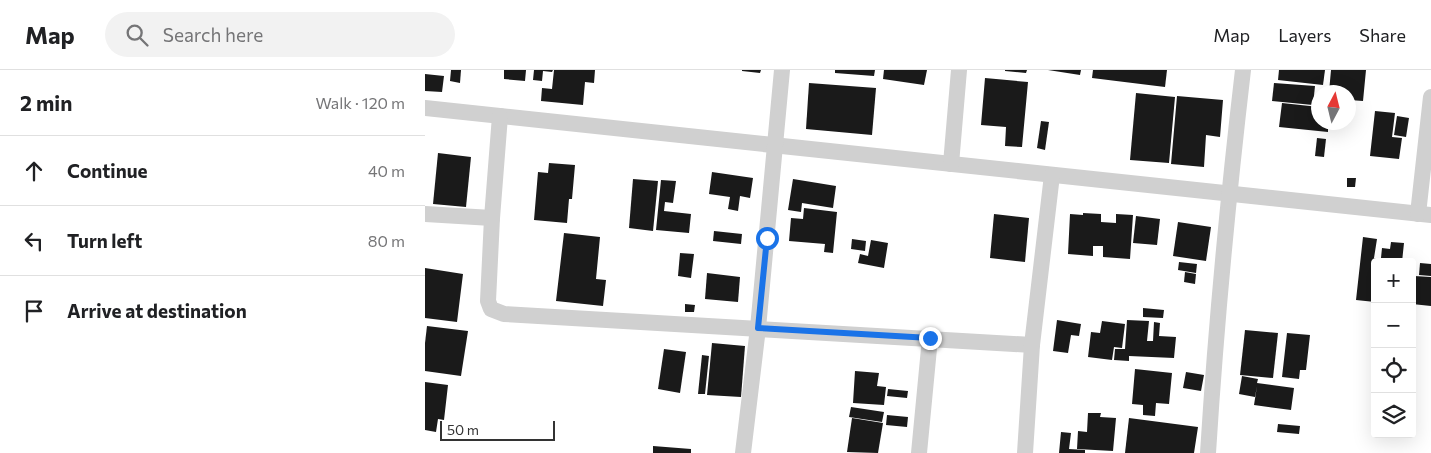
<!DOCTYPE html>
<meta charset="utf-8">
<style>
:root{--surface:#fff;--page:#f2f2f2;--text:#202124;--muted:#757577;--line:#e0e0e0}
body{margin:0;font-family:Commissioner,sans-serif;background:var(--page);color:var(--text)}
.controls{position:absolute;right:15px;bottom:15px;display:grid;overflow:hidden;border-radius:5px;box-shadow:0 5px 20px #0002}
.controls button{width:45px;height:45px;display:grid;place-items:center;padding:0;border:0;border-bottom:1px solid var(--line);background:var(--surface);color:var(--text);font:25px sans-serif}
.compass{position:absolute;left:886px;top:15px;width:45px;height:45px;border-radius:50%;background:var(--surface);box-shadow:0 5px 20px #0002;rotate:7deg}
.scale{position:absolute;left:15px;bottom:12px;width:115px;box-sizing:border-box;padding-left:5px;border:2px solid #333;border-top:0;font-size:14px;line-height:18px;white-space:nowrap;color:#333;-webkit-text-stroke:4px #fff;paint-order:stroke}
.stop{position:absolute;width:15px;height:15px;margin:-11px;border:4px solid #1a73e8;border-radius:50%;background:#fff}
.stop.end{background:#1a73e8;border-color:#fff;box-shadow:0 1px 5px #0008}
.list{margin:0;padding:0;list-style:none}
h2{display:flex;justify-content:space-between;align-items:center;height:65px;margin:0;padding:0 20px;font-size:21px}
h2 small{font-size:16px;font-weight:400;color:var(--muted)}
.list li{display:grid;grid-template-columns:32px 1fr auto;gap:15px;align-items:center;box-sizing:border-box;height:70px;padding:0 20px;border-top:1px solid var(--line)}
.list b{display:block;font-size:19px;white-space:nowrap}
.list em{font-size:16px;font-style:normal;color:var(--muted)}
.icon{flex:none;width:28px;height:28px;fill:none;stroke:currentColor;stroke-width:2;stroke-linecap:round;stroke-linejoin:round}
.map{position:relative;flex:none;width:1006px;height:383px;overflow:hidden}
header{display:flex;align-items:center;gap:30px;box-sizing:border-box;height:70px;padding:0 25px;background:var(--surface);border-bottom:1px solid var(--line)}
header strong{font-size:24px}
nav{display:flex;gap:28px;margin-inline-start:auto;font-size:18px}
.search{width:350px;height:45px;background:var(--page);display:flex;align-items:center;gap:12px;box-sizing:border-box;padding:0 18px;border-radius:28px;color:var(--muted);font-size:19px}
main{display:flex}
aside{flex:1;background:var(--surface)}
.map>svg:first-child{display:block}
.building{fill:#1a1a1a}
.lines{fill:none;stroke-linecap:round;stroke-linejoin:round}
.minor{stroke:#d0d0d0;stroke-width:16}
.route{stroke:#1a73e8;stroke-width:6}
</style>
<header>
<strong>Map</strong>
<div class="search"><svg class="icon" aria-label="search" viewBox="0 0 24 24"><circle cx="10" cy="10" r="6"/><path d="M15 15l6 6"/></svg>Search here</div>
<nav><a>Map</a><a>Layers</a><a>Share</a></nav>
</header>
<main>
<aside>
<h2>2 min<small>Walk · 120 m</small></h2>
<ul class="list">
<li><svg class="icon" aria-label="ahead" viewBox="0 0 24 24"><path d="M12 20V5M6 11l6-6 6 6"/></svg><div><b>Continue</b></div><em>40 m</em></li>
<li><svg class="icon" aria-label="left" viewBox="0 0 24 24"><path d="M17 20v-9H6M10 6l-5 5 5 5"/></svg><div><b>Turn left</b></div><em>80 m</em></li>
<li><svg class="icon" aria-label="arrive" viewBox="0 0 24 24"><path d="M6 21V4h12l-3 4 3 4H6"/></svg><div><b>Arrive at destination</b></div></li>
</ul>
</aside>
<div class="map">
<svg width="1006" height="383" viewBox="0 0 1006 383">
<rect width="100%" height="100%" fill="#fff"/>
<g class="building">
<path d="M26 0H36L35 13 25 11Z"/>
<path d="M79 0H101L100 11 79 9Z"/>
<path d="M109 0H128L127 2 118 1 117 11 108 10Z"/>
<path d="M129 0H170L169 13 160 12 158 35 116 31 117 18 127 19Z"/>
<path d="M317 0H336L335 3 317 1Z"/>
<path d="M410 0H450L449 6 410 3Z"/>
<path d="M459 0H502L499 15 458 9Z"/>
<path d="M580 0H602L601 3 580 1Z"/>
<path d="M623 0H656L655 5Z"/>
<path d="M668 0H742L740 17 667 8Z"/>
<path d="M854 0H900L898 15 853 10Z"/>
<path d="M906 0H941L938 31 924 30V22H904Z"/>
<path d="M0 4 19 6 17 22 0 21Z"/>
<path d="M560 8 603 12 597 77 580 76 581 57 556 55Z"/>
<path d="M384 13 451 18 447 65 381 59Z"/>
<path d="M849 13 890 16 888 35 847 31Z"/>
<path d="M711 23 750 27 744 93 705 90Z"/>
<path d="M752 26 798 30 795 67 781 65 779 97 746 94Z"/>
<path d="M857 33 894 37V52H903V62L854 57Z"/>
<path d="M950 41 970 43 967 67 977 68 974 89 945 86Z"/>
<path d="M972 46 984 48 981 67 969 65Z"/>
<path d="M616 51 624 52 620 80 612 78Z"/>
<path d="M892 68 901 69 899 87 890 86Z"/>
<path d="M13 83 46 87 41 137 8 134Z"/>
<path d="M124 93 150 95 147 129H144L142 153 109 150 113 102 123 103Z"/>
<path d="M287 102 328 108 325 128 315 126 313 141 303 139 305 127 284 124Z"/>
<path d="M922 108H931L930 117H922Z"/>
<path d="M208 109 233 111 228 161 204 158Z"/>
<path d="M368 109 411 116 408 138 377 133 376 142 363 140Z"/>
<path d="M236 110 251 111 248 133 240 132 239 141 266 144 264 163 231 160Z"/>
<path d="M379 138 412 142 408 183 399 182 400 174 364 171 366 148 378 149Z"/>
<path d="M658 143 676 144V152L691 153V144L708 145 705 189 678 187V176H668V186L643 184 645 144 658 145Z"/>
<path d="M569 144 604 148 600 192 565 188Z"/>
<path d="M711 146 735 149 732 175 708 173Z"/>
<path d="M753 152 786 157 781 191 748 186Z"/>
<path d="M289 161 317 164 316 174 288 171Z"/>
<path d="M139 163 175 167 171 209 181 210 178 236 131 231Z"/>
<path d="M938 167 952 169 949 188H956L957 178 965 179 966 172 979 173 977 192H950V232L931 230Z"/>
<path d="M427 169 441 171 440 181 426 179Z"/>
<path d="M446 170 463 173 459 198 433 193 435 184 443 186Z"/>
<path d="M255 183 269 184 266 208 253 206Z"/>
<path d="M754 192 772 194 771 203 753 200Z"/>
<path d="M995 193 1006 194V206L994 205Z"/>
<path d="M0 198 38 204 32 252 0 248Z"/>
<path d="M760 202 771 204 770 214 759 212Z"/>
<path d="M282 203 315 207 313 232 280 229Z"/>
<path d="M989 206 1006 207V236L987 234Z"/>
<path d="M260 234 270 235 269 242H260Z"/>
<path d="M718 238 739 240 738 248 718 247Z"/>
<path d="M632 250 656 254 654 266 646 265 643 283 628 281Z"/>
<path d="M702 250 724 251 722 271H728L729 252 735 253 734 266 751 267 749 288 704 286V291L689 290 690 279H700Z"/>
<path d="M677 251 700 254 697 278 689 277 687 290 663 287 666 262 675 263Z"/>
<path d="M2 256 43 261 36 306 0 301V273Z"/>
<path d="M820 260 853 263 848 308 815 305Z"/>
<path d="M862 263 885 265 881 300H875L874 309 857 307Z"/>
<path d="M287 273 320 276 316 327 282 325Z"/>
<path d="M239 279 261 282 255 323 233 319Z"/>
<path d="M277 285 284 286 280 324H273Z"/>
<path d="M710 299 747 303 744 334 731 333 730 346 718 345V335L707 334Z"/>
<path d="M430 301 454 303 452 316 461 317 459 335 428 333Z"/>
<path d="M761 302 779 305 776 321 758 318Z"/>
<path d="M817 306 833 309 832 313 869 318 866 340 829 335 832 316 830 327 814 324Z"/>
<path d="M0 312 23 315 19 350 13 349 11 362 0 360Z"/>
<path d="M463 319 483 321 482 328 462 326Z"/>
<path d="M426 337 459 342 457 352 424 347Z"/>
<path d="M663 343H676L675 347 691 348 688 381 652 379 653 361 662 362Z"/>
<path d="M462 345 483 347 482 357 461 355Z"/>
<path d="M427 348 458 353 453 383 422 382Z"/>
<path d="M704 348 773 357 769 383H700Z"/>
<path d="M853 354 875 356 874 364 852 362Z"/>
<path d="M636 362 646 363 644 379 660 380V383H634Z"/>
<path d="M228 376 266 379V383H228Z"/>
</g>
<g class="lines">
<g class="minor">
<path d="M0 38 1006 145"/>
<path d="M75 46 67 148 63 231 66 239 79 244 607 275"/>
<path d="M526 94 534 0"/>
<path d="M0 144 67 148"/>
<path d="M993 144 1006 27"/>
<path d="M318 383 333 258 357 0"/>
<path d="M494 383 505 268"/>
<path d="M600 383 607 275 627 105"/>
<path d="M783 383C791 255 803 128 818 0"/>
</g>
</g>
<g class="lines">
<path class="route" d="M342 168 333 258 505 268"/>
</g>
</svg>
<div class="controls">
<button>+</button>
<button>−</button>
<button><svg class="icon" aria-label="locate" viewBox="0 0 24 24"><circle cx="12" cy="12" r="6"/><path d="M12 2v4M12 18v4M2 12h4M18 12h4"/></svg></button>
<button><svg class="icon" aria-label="layers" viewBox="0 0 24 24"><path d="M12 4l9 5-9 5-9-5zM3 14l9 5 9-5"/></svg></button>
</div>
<svg class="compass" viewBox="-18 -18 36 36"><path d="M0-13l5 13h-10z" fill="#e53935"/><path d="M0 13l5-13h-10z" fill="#757577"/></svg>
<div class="scale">50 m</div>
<div class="stop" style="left:342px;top:168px"></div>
<div class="stop end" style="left:505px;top:268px"></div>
</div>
</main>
